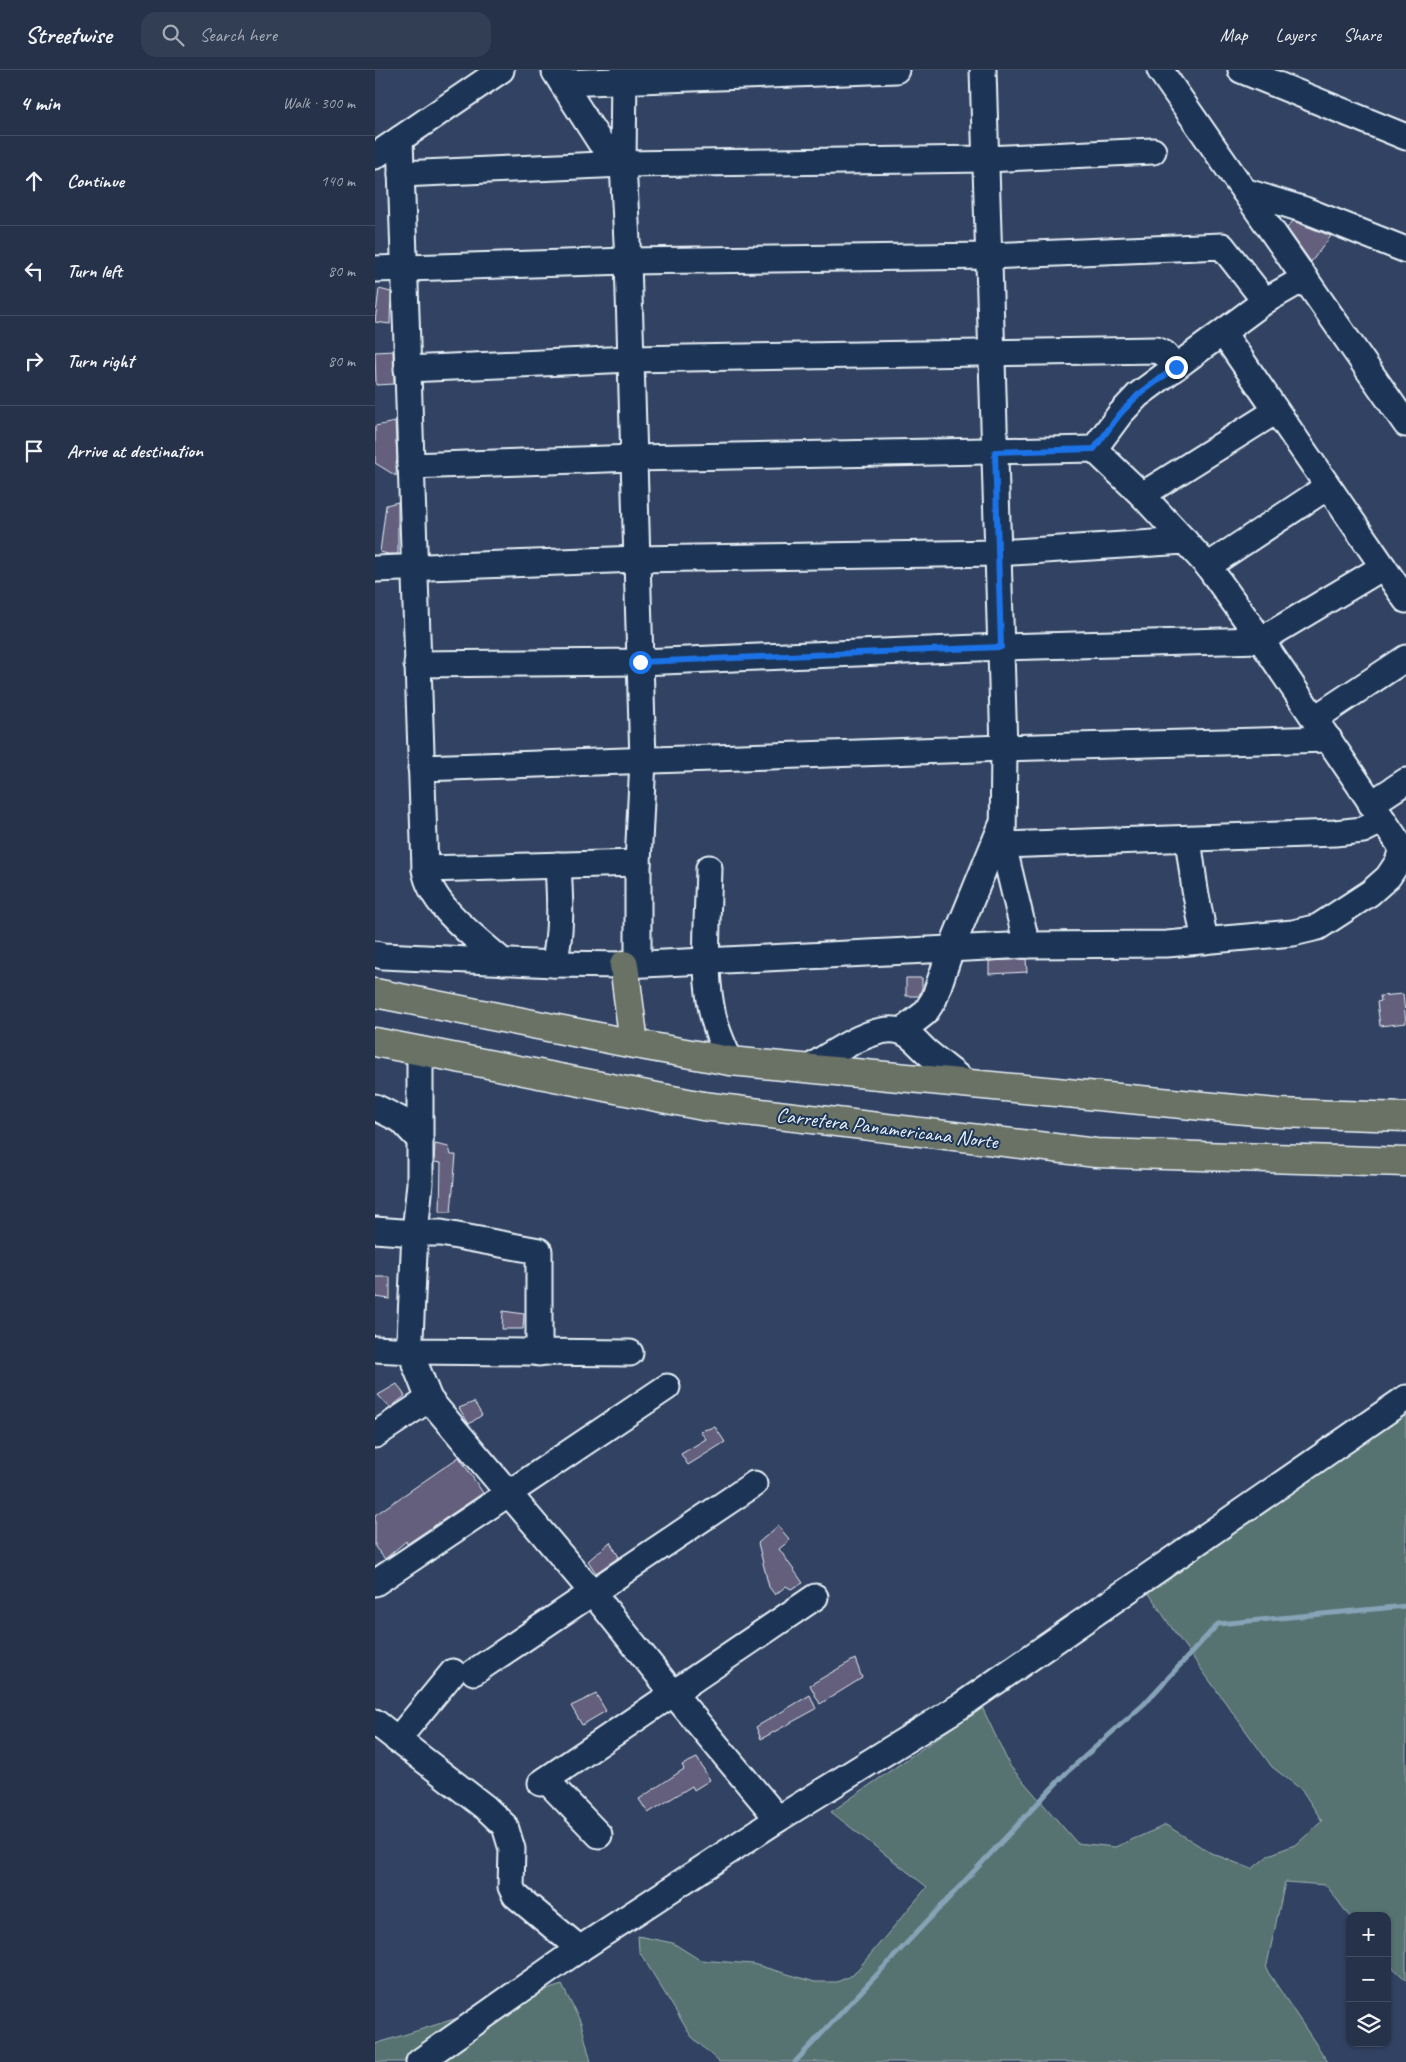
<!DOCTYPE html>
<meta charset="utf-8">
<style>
:root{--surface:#26324a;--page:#323e54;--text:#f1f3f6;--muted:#a4aab5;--line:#424d62}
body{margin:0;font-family:Caveat,sans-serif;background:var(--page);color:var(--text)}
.controls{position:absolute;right:15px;bottom:15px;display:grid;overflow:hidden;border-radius:10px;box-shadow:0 1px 4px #0004}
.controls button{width:45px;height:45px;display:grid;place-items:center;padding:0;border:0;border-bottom:1px solid var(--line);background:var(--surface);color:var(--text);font:25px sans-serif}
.stop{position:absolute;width:15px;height:15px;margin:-11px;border:4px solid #1a73e8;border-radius:50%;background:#fff}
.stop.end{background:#1a73e8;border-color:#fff;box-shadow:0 1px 5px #0008}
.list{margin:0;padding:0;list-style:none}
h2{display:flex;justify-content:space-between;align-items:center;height:65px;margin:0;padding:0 20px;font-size:21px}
h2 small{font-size:16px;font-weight:400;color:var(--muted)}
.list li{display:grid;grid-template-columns:32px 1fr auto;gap:15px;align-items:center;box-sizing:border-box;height:90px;padding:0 20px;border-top:1px solid var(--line)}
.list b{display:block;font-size:19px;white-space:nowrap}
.list em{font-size:16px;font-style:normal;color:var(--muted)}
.icon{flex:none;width:28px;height:28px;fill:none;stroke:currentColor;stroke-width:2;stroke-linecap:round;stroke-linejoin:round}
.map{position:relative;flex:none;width:1031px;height:1992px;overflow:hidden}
header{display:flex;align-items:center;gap:30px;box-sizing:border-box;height:70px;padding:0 25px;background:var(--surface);border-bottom:1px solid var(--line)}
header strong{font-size:24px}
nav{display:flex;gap:28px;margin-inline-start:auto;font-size:18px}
.search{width:350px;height:45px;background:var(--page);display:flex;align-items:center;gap:12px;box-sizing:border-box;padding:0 18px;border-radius:15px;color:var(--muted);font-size:19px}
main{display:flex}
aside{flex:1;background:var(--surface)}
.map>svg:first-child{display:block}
.green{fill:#577371;stroke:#a0b2b4}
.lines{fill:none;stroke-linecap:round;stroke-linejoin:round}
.stream{stroke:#86a3b7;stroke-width:5}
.building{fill:#635f7b;stroke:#e8f1f8}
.minor-casing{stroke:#e8f1f8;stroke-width:29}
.highway-casing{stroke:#e8f1f8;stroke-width:31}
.minor{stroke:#1d3557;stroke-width:25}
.highway{stroke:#6b7165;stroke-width:28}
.route{stroke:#1a73e8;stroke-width:6}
.labels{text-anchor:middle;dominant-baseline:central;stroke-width:4;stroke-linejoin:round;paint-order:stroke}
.street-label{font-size:21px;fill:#e8f1f8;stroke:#1d3557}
</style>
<header>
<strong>Streetwise</strong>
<div class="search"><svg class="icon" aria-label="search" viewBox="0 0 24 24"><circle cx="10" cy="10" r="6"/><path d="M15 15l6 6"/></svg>Search here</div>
<nav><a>Map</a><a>Layers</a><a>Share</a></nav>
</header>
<main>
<aside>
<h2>4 min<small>Walk · 300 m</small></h2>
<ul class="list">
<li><svg class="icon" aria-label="ahead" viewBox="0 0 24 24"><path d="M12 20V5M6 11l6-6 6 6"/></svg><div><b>Continue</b></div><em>140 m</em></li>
<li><svg class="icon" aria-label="left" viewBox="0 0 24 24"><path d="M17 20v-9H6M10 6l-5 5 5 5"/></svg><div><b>Turn left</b></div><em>80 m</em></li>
<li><svg class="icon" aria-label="right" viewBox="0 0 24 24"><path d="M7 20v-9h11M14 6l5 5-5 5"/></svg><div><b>Turn right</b></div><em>80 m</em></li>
<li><svg class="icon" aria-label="arrive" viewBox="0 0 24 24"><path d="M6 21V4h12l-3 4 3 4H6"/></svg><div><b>Arrive at destination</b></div></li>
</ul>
</aside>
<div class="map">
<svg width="1031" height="1992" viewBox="0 0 1031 1992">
<rect width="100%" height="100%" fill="#324262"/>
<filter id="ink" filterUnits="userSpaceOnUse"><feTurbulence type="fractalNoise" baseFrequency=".02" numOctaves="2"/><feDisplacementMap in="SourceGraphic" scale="10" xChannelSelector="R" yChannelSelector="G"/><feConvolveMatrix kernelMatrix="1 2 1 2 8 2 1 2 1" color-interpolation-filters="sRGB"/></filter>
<g filter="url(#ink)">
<g class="green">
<path d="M1031 1343V1910L1012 1892V1846L975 1847 951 1815 910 1812 891 1899 953 1992H344L316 1966 264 1881 263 1866 298 1873 325 1890 378 1894 440 1912H462L478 1905 552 1817 456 1742 607 1637 635 1696 702 1773 740 1777 791 1755 836 1783 877 1799 894 1785 922 1774 947 1751 927 1720 897 1697 798 1560 773 1522Z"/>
<path d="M187 1915 206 1953 216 1992H0V1974Z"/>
</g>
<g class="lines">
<path class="stream" d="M420 1992 691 1703 769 1634 843 1554 1031 1536"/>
</g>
<g class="building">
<path d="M918 151 956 166 936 192 912 158Z"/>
<path d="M4 219 16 222 15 254 0 252Z"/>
<path d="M18 281 19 314 1 315 0 282Z"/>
<path d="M20 352 22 389 21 406 0 393V356Z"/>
<path d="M23 432V484H13L5 482 11 435Z"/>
<path d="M651 889 652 902 614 904V891Z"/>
<path d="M531 908H547V918L544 926H531Z"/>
<path d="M1028 924 1031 953 1005 956 1002 932 1006 931 1005 926Z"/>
<path d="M60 1074 74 1077 76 1085H81L76 1142H65L66 1093 59 1092Z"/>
<path d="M0 1207H15V1229L0 1227Z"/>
<path d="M128 1241 149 1244 148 1259H127Z"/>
<path d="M22 1314 30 1326 15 1338 3 1325Z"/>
<path d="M99 1332 107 1345 94 1354 84 1338Z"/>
<path d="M340 1357 350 1372 313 1395 306 1384 331 1369 325 1361Z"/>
<path d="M84 1387 108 1423 32 1474 31 1471 10 1489 0 1477V1445Z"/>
<path d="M403 1456 415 1470 404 1479 428 1513 416 1519 411 1516 400 1525 394 1517 383 1473Z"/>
<path d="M235 1472 244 1487 221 1503 213 1491Z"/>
<path d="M480 1589 487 1608 445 1634 435 1615Z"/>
<path d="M221 1624 231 1641 207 1655 196 1636Z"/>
<path d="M435 1625 441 1639 386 1669 381 1657Z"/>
<path d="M322 1688 335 1710 319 1720 317 1716 273 1743 264 1729 309 1699 307 1695Z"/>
</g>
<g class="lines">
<g class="minor-casing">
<g id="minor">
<path d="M249 0 248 94 253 191 268 690 263 793V893"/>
<path d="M608 0 629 678 628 775 652 875"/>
<path d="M785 0 1031 354"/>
<path d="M866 0 1031 67"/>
<path d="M180 2 225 72 248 94"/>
<path d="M187 13 521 0"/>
<path d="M25 69 50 799C55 836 102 868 128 892"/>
<path d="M0 86 126 0"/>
<path d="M26 104 248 94 611 89 778 81"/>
<path d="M869 121 930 140 1031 180"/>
<path d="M0 199 253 191 614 186 847 176 890 231"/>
<path d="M848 263 1031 530"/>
<path d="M32 299 256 289 781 280 790 284 801 297"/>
<path d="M719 379 745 344 763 325 890 231 930 208"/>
<path d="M767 425 901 341"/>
<path d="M833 496 952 417"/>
<path d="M0 499 262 489 623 483 810 471"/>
<path d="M42 594 265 592 626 577 886 570 1008 497"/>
<path d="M939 649 1031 588"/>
<path d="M46 698 629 678 954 669"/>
<path d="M996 734 1031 711"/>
<path d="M813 769 820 820 830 871"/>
<path d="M628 775 960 763 988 760 1008 750"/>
<path d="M334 798C333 842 328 893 336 936 339 955 347 973 355 991"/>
<path d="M50 799 263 793"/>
<path d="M0 884 8 886 179 894 249 895 652 875 792 874 918 863 943 857 995 823 1013 807 1023 792 1027 778 886 570 833 496 767 425 719 379 259 388 35 396"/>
<path d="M179 894C187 860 185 830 183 795"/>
<path d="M527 961 550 943 559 929 576 879 626 757"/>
<path d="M45 980V1113L40 1163H66L164 1181V1283"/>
<path d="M434 998C455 985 500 953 525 961 536 964 544 975 552 982 565 993 579 1003 592 1014"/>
<path d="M0 1037 26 1050 45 1070"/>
<path d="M0 1160 40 1163 35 1268 40 1294 54 1329 217 1522 298 1623 403 1749"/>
<path d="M0 1279 37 1281 255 1283"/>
<path d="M0 1365 54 1329"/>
<path d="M0 1513 292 1317"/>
<path d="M99 1602 379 1414"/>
<path d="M0 1652 111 1738 130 1756 137 1779 136 1817 140 1825 205 1879"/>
<path d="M22 1670 78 1602"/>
<path d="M171 1710 224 1765"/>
<path d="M166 1713 440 1527"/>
<path d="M44 1992 194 1886 403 1749 587 1635 1031 1328"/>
</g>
</g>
<g class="highway-casing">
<g id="highway">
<path d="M249 895 259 974"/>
<path d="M0 923 249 972 355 991 902 1043 1031 1047"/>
<path d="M0 972 328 1036 721 1083 1031 1092"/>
</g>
</g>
<use href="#minor" class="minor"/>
<use href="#highway" class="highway"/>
</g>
</g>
<g class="lines" filter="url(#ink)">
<path class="route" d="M265 592 626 577 620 382 719 379 745 344 763 325 801 297"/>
</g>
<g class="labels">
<g class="street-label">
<text transform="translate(512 1058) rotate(7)">Carretera Panamericana Norte</text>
</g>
</g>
</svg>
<div class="controls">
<button>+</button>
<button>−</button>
<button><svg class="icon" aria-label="layers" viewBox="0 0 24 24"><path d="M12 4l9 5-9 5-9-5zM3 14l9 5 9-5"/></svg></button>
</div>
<div class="stop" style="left:265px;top:592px"></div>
<div class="stop end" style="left:801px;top:297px"></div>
</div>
</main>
